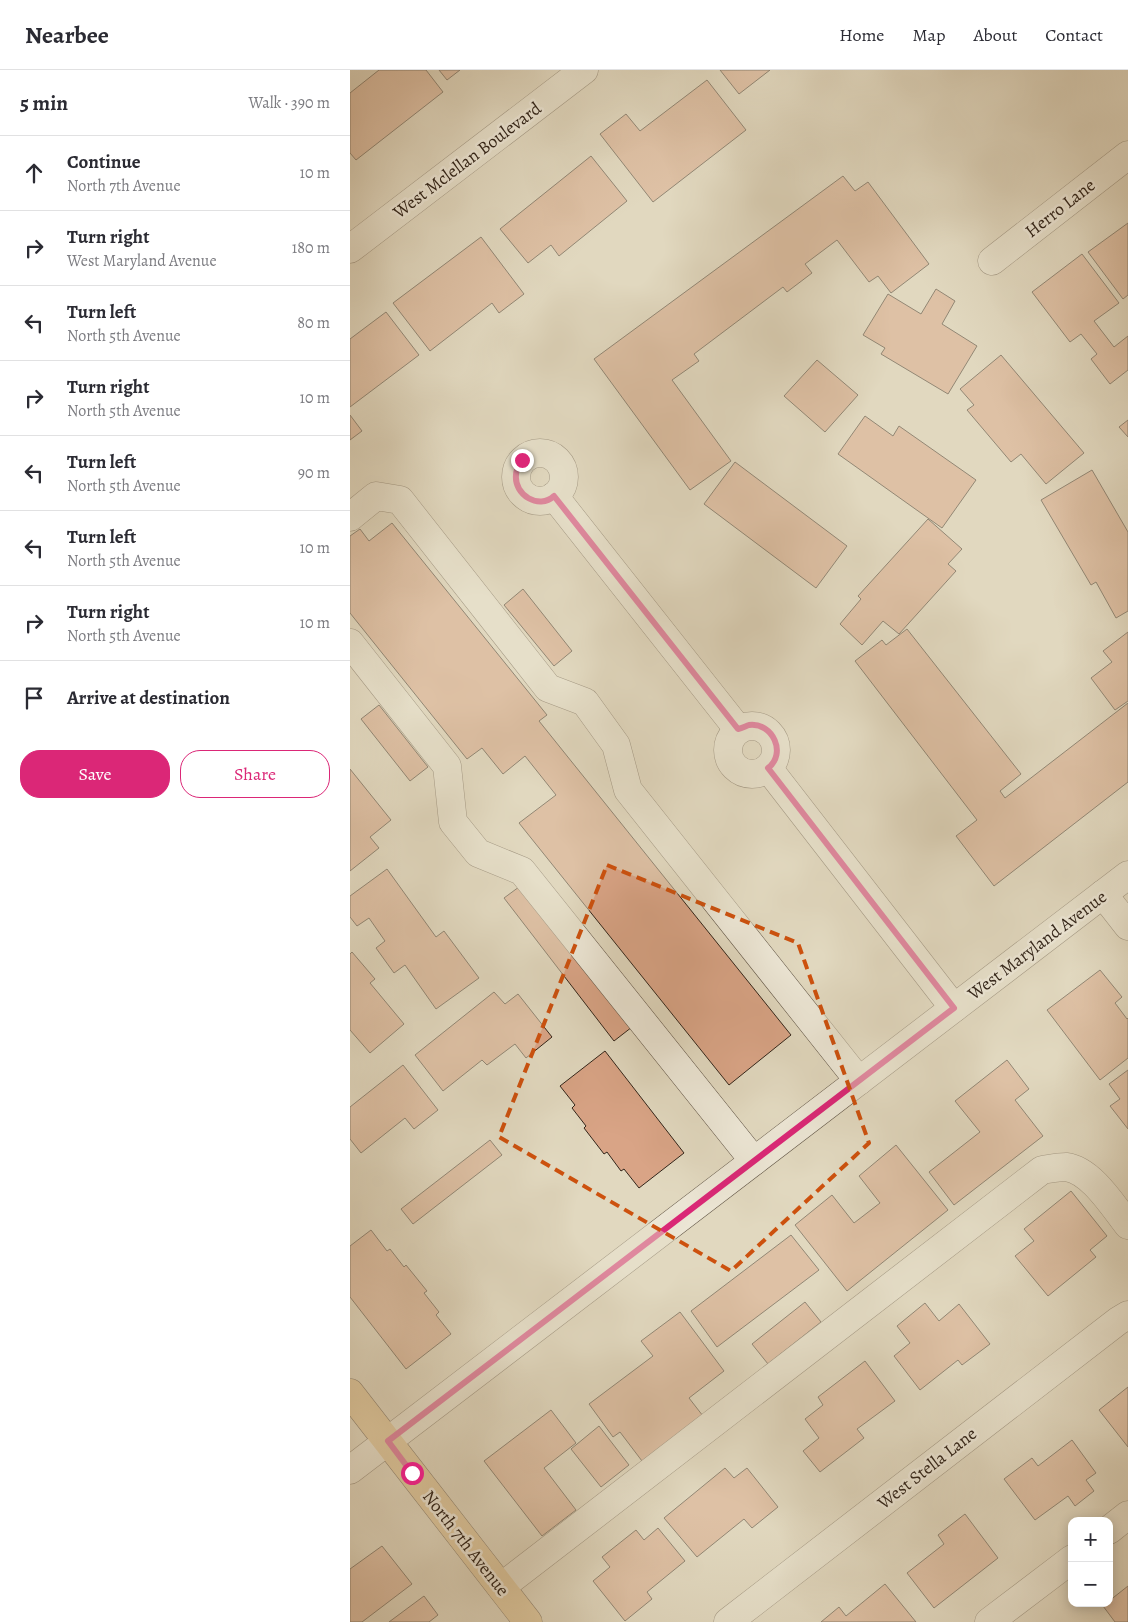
<!DOCTYPE html>
<meta charset="utf-8">
<style>
:root{--surface:#fff;--page:#f7f7f7;--text:#2b2b33;--muted:#7c7c81;--line:#e1e1e2;--accent:#db2777}
body{margin:0;font-family:Alegreya,serif;background:var(--page);color:var(--text)}
.controls{position:absolute;right:15px;bottom:15px;display:grid;overflow:hidden;border-radius:10px;box-shadow:0 2px 12px #0003}
.controls button{width:45px;height:45px;display:grid;place-items:center;padding:0;border:0;border-bottom:1px solid var(--line);background:var(--surface);color:var(--text);font:25px sans-serif}
.stop{position:absolute;width:15px;height:15px;margin:-11px;border:4px solid #db2777;border-radius:50%;background:#fff}
.stop.end{background:#db2777;border-color:#fff;box-shadow:0 1px 5px #0008}
.list{margin:0;padding:0;list-style:none}
h2{display:flex;justify-content:space-between;align-items:center;height:65px;margin:0;padding:0 20px;font-size:21px}
h2 small{font-size:16px;font-weight:400;color:var(--muted)}
.list li{display:grid;grid-template-columns:32px 1fr auto;gap:15px;align-items:center;box-sizing:border-box;height:75px;padding:0 20px;border-top:1px solid var(--line)}
.list b{display:block;font-size:19px;white-space:nowrap}
.list p{margin:0;font-size:16px;white-space:nowrap;color:var(--muted)}
.list em{font-size:16px;font-style:normal;color:var(--muted)}
.actions{display:flex;gap:10px;padding:15px 20px}
.actions a{flex:1;padding:11px 0;border:1px solid var(--accent);border-radius:20px;text-align:center;font-size:18px;color:var(--accent)}
.actions .main{background:var(--accent);color:#fff}
.icon{flex:none;width:28px;height:28px;fill:none;stroke:currentColor;stroke-width:2;stroke-linecap:round;stroke-linejoin:round}
.map{position:relative;flex:none;width:778px;height:1552px;overflow:hidden}
header{display:flex;align-items:center;gap:30px;box-sizing:border-box;height:70px;padding:0 25px;background:var(--surface);border-bottom:1px solid var(--line)}
header strong{font-size:24px}
nav{display:flex;gap:28px;margin-inline-start:auto;font-size:18px}
main{display:flex}
aside{flex:1;background:var(--surface)}
.map>svg:first-child{display:block}
.building{fill:#d9a486;stroke:#32251a}
.lines{fill:none;stroke-linecap:round;stroke-linejoin:round}
.minor-casing{stroke:#5e5243;stroke-width:29}
.major-casing{stroke:#32251a;stroke-width:29}
.minor{stroke:#ece6d5;stroke-width:28}
.major{stroke:#e0bc80;stroke-width:28}
.route{stroke:#db2777;stroke-width:6}
.marked{fill:none;stroke:#cd510e;stroke-width:4;stroke-dasharray:10 6;stroke-linejoin:round}
.labels{text-anchor:middle;dominant-baseline:central;stroke-width:5;stroke-linejoin:round;paint-order:stroke}
.street-label{font-size:18px;fill:#32251a;stroke:#ece6d5}
</style>
<header>
<strong>Nearbee</strong>
<nav><a>Home</a><a>Map</a><a>About</a><a>Contact</a></nav>
</header>
<main>
<aside>
<h2>5 min<small>Walk · 390 m</small></h2>
<ul class="list">
<li><svg class="icon" aria-label="ahead" viewBox="0 0 24 24"><path d="M12 20V5M6 11l6-6 6 6"/></svg><div><b>Continue</b><p>North 7th Avenue</p></div><em>10 m</em></li>
<li><svg class="icon" aria-label="right" viewBox="0 0 24 24"><path d="M7 20v-9h11M14 6l5 5-5 5"/></svg><div><b>Turn right</b><p>West Maryland Avenue</p></div><em>180 m</em></li>
<li><svg class="icon" aria-label="left" viewBox="0 0 24 24"><path d="M17 20v-9H6M10 6l-5 5 5 5"/></svg><div><b>Turn left</b><p>North 5th Avenue</p></div><em>80 m</em></li>
<li><svg class="icon" aria-label="right" viewBox="0 0 24 24"><path d="M7 20v-9h11M14 6l5 5-5 5"/></svg><div><b>Turn right</b><p>North 5th Avenue</p></div><em>10 m</em></li>
<li><svg class="icon" aria-label="left" viewBox="0 0 24 24"><path d="M17 20v-9H6M10 6l-5 5 5 5"/></svg><div><b>Turn left</b><p>North 5th Avenue</p></div><em>90 m</em></li>
<li><svg class="icon" aria-label="left" viewBox="0 0 24 24"><path d="M17 20v-9H6M10 6l-5 5 5 5"/></svg><div><b>Turn left</b><p>North 5th Avenue</p></div><em>10 m</em></li>
<li><svg class="icon" aria-label="right" viewBox="0 0 24 24"><path d="M7 20v-9h11M14 6l5 5-5 5"/></svg><div><b>Turn right</b><p>North 5th Avenue</p></div><em>10 m</em></li>
<li><svg class="icon" aria-label="arrive" viewBox="0 0 24 24"><path d="M6 21V4h12l-3 4 3 4H6"/></svg><div><b>Arrive at destination</b></div></li>
</ul>
<div class="actions"><a class="main">Save</a><a>Share</a></div>
</aside>
<div class="map">
<svg width="778" height="1552" viewBox="0 0 778 1552">
<rect width="100%" height="100%" fill="#e1d8bf"/>
<filter id="stains"><feTurbulence type="fractalNoise" baseFrequency=".004" numOctaves="4"/><feColorMatrix values="0 0 0 0 .2 0 0 0 0 .09 0 0 0 0 .02 0 0 0 .5 -.17"/></filter>
<radialGradient id="worn" r=".72"><stop offset=".6" stop-color="#630" stop-opacity="0"/><stop offset="1" stop-color="#630" stop-opacity=".3"/></radialGradient>
<g class="building">
<path d="M29 0H76L93 22 6 90 0 83V23Z"/>
<path d="M89 0H110L97 10Z"/>
<path d="M370 0H420L389 24Z"/>
<path d="M357 10 396 60 303 132 250 64 276 44 290 61Z"/>
<path d="M241 86 277 131 209 186 201 175 178 193 150 159Z"/>
<path d="M493 106 505 121 518 112 579 194 541 223 528 206 519 212 487 170 455 194 462 203 437 222 433 217 344 284 349 291 322 310 381 391 340 420 244 289Z"/>
<path d="M778 153V225L773 229 738 182Z"/>
<path d="M131 167 174 224 149 243 142 233 80 281 43 233Z"/>
<path d="M732 184 769 233 744 251 764 277 778 266V300L760 314 741 289 747 284 731 264 720 272 682 222Z"/>
<path d="M586 219 605 231 592 254 627 276 598 324 531 284 535 278 513 265 538 224 571 244Z"/>
<path d="M36 242 69 285 0 337V269Z"/>
<path d="M651 285 734 383 696 414 671 384 661 392 617 340 624 335 610 319Z"/>
<path d="M467 290 508 325 475 362 434 326Z"/>
<path d="M0 345 12 361 0 370Z"/>
<path d="M515 346 543 366 549 356 626 410 592 458 488 384Z"/>
<path d="M778 350V367L769 357Z"/>
<path d="M385 392 497 476 466 518 354 434Z"/>
<path d="M742 400 778 462V541L766 548 746 512 741 515 691 430Z"/>
<path d="M578 449 612 479 598 494 606 501 549 564 533 551 512 575 490 554 511 529 508 526Z"/>
<path d="M42 453 197 645 189 651 441 965 379 1015 169 753 206 725 175 686 153 704 132 678 117 689 0 543V466L10 459 19 471Z"/>
<path d="M173 519 222 581 204 596 154 535Z"/>
<path d="M557 559 671 704 650 721 655 728 778 633V712L644 816 606 766 627 750 505 591 532 570 536 575Z"/>
<path d="M778 562V631L765 640 741 608 762 592 753 581Z"/>
<path d="M29 635 78 697 60 711 11 649Z"/>
<path d="M0 699 41 750 20 767 29 778 0 801Z"/>
<path d="M37 799 86 867 94 861 129 908 86 939 55 895 44 903 26 878 35 871 19 848 7 856 0 847V826Z"/>
<path d="M173 814 282 957 264 971 154 828Z"/>
<path d="M2 882 25 909 20 913 54 954 20 983 0 960V884Z"/>
<path d="M750 900 772 927 765 933 777 949 778 948V988L750 1010 697 940Z"/>
<path d="M144 922 155 934 168 924 202 967 176 988 165 974 137 995 132 990 93 1021 65 985Z"/>
<path d="M255 981 334 1083 289 1118 274 1099 271 1101 257 1082 254 1084 234 1058 236 1056 222 1038 225 1035 210 1016Z"/>
<path d="M657 990 679 1019 665 1030 693 1066 604 1135 579 1102 630 1062 605 1031Z"/>
<path d="M53 995 88 1040 64 1059 55 1048 11 1083 0 1069V1037Z"/>
<path d="M778 1000V1059L760 1036 770 1029 759 1014Z"/>
<path d="M140 1070 152 1085 63 1154 51 1139Z"/>
<path d="M546 1075 598 1140 497 1221 445 1155 482 1125 504 1153 530 1133 509 1106Z"/>
<path d="M721 1121 757 1166 740 1180 746 1187 698 1226 665 1186 684 1171 674 1159Z"/>
<path d="M21 1160 37 1181 40 1179 54 1197 56 1195 77 1221 74 1223 89 1242 86 1245 101 1264 56 1299 0 1227V1176Z"/>
<path d="M441 1165 469 1200 367 1277 341 1241Z"/>
<path d="M455 1232 471 1252 418 1294 402 1274Z"/>
<path d="M575 1233 589 1251 609 1234 640 1274 612 1295 608 1290 570 1320 544 1286 560 1273 547 1256Z"/>
<path d="M330 1242 374 1301 339 1328 353 1346 292 1391 270 1362 263 1367 239 1334 303 1286 291 1271Z"/>
<path d="M515 1291 545 1331 507 1359 514 1368 470 1402 453 1381 469 1368 455 1349 473 1335 468 1327Z"/>
<path d="M778 1317V1377L749 1340Z"/>
<path d="M201 1340 226 1373 194 1398 226 1440 192 1466 134 1391Z"/>
<path d="M249 1356 279 1395 251 1417 221 1379Z"/>
<path d="M722 1370 746 1403 736 1410 744 1421 725 1436 718 1426 685 1450 654 1409 682 1388 688 1396Z"/>
<path d="M375 1398 384 1408 397 1398 428 1437 402 1458 394 1449 347 1487 314 1448Z"/>
<path d="M615 1444 648 1488 584 1538 557 1503 594 1474 588 1465Z"/>
<path d="M308 1458 335 1491 297 1522 302 1529 275 1551 243 1511 260 1497 252 1487 286 1460 294 1470Z"/>
<path d="M32 1476 62 1514 12 1552H0V1499Z"/>
<path d="M535 1514 566 1552H471L489 1537 496 1546Z"/>
<path d="M778 1516V1552H765L753 1536 759 1533V1531Z"/>
<path d="M74 1526 88 1545 79 1552H39Z"/>
</g>
<g class="lines">
<g class="minor-casing">
<g id="minor">
<path d="M0 179 234 0"/>
<path d="M642 191 778 85"/>
<circle cx="190" cy="407" r="24"/>
<path d="M204 426 388 659"/>
<path d="M0 447 26 426 50 430 198 618 235 632 266 675 278 720 509 1011"/>
<path d="M0 573 97 696 103 752 128 783 172 801 404 1091"/>
<circle cx="402" cy="680" r="24"/>
<path d="M418 698 604 938"/>
<path d="M753 824 778 856"/>
<path d="M0 1400 778 805"/>
<path d="M759 1460 778 1445"/>
<path d="M151 1517 692 1100C699 1099 708 1097 716 1097 741 1100 763 1136 778 1155"/>
<path d="M378 1552 768 1251 778 1245"/>
<path d="M639 1552 722 1489"/>
</g>
</g>
<g class="major-casing">
<path id="major" d="M0 1323 178 1552"/>
</g>
<use href="#minor" class="minor"/>
<use href="#major" class="major"/>
</g>
<g class="lines">
<path class="route" d="M62 1403 38 1371 604 938 418 698C437 684 423 652 399 655 396 656 392 658 388 659L204 426C189 440 164 425 166 405 166 399 169 395 172 390"/>
</g>
<path d="M0 0H778V1552H0ZM257 795 448 873 519 1073 381 1201 149 1067Z" fill="#e1d8bf" fill-opacity=".55" fill-rule="evenodd"/>
<path class="marked" d="M257 795 448 873 519 1073 381 1201 149 1067Z"/>
<g class="labels">
<g class="street-label">
<text transform="translate(117 90) rotate(-37)">West Mclellan Boulevard</text>
<text transform="translate(710 138) rotate(-38)">Herro Lane</text>
<text transform="translate(687 875) rotate(-37)">West Maryland Avenue</text>
<text transform="translate(577 1398) rotate(-38)">West Stella Lane</text>
<text transform="translate(116 1473) rotate(52)">North 7th Avenue</text>
</g>
</g>
<rect width="100%" height="100%" filter="url(#stains)"/>
<rect width="100%" height="100%" fill="url(#worn)"/>
</svg>
<div class="controls">
<button>+</button>
<button>−</button>
</div>
<div class="stop" style="left:62px;top:1403px"></div>
<div class="stop end" style="left:172px;top:390px"></div>
</div>
</main>
